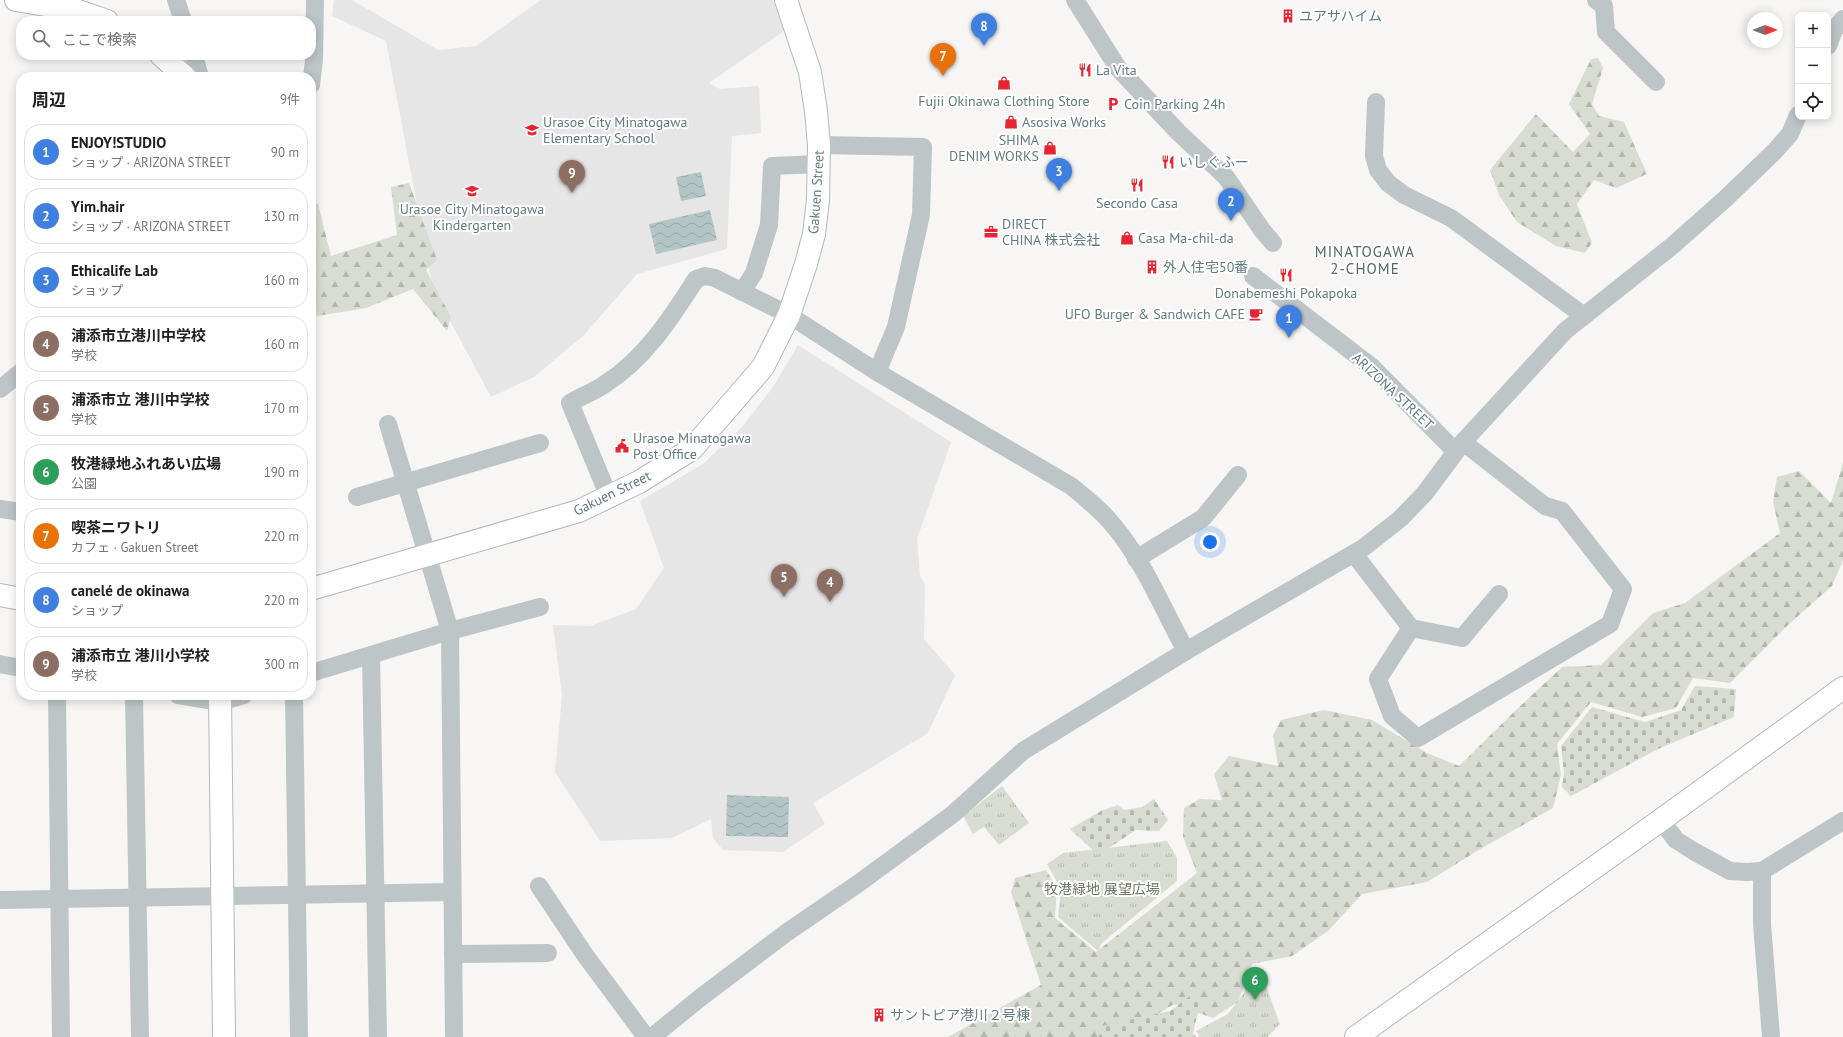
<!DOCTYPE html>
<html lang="ja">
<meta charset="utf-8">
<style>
:root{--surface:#fff;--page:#f6f6f6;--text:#202124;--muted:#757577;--line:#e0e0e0;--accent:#e52533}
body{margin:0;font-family:"PT Sans","Noto Sans JP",sans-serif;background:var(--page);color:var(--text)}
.controls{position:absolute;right:12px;top:12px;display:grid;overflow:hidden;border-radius:8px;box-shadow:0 2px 10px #0003}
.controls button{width:36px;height:36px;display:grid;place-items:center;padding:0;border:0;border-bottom:1px solid var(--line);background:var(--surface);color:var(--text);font:20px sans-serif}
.compass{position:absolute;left:1747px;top:12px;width:36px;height:36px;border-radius:50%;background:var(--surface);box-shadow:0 2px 10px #0003;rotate:90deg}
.you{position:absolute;left:1210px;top:542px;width:14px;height:14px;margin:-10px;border:3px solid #fff;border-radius:50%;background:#1a73e8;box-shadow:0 0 0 6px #1a73e833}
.badge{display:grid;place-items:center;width:26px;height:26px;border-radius:50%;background:var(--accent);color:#fff;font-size:13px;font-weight:700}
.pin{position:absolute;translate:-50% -33px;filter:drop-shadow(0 1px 2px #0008)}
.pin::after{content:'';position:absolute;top:21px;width:14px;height:12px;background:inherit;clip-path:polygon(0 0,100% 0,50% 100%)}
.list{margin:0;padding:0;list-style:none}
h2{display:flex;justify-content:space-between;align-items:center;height:52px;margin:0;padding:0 16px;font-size:17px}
h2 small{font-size:13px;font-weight:400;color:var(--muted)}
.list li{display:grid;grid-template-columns:26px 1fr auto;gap:12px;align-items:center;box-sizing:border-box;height:56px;margin:0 8px 8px;padding:0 8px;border:1px solid var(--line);border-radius:16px}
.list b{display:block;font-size:15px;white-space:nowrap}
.list p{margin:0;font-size:13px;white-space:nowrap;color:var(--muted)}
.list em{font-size:13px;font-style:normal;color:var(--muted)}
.icon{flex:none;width:22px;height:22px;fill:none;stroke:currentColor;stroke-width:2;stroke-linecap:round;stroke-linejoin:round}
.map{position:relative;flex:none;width:1843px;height:1037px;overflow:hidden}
.search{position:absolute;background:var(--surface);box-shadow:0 2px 10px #0003;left:16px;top:16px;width:300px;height:44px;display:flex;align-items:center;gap:10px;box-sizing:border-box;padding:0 14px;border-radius:16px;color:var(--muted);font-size:15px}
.panel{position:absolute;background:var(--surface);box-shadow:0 2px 10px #0003;left:16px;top:72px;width:300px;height:628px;border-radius:16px}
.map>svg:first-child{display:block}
.built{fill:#e5e6e5}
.grass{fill:url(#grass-tufts)}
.forest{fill:url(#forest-firs)}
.cemetery{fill:url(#cemetery-stones)}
.water{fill:url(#water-waves)}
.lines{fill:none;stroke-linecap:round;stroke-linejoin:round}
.secondary-casing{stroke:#afb9bb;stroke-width:24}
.street{stroke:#bdc5c6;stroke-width:18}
.secondary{stroke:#fff;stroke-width:22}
.labels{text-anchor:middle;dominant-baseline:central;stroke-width:4;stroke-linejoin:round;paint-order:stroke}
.poi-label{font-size:14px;fill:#617b7f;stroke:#fff;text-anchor:start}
.street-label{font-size:14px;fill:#617b7f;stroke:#fff}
.park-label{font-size:14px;fill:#6c7760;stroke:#fff}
.neighbourhood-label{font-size:15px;letter-spacing:1px;fill:#54676a;stroke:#fff}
</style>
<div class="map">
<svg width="1843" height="1037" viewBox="0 0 1843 1037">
<defs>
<pattern id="grass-tufts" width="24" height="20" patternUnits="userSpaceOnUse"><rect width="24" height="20" fill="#d9dcd3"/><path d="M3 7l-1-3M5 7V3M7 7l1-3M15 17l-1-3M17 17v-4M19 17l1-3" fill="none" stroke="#b3b7b0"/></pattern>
<pattern id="forest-firs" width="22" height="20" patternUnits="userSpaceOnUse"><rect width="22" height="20" fill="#d9dcd3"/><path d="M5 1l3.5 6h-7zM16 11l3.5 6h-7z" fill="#b3b7b0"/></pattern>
<pattern id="cemetery-stones" width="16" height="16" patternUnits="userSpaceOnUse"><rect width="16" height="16" fill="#d9dcd3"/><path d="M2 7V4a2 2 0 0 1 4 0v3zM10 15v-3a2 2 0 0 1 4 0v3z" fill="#b3b7b0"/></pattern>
<pattern id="water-waves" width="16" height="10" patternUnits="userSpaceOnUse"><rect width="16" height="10" fill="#b3c6c5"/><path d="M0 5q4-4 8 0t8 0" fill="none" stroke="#95a6a5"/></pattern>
</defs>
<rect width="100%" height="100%" fill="#f7f6f4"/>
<g class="built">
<path d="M334 0H352L438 50 476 46 541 0H773L784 31 709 83 720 89 759 86 761 133 732 136 727 249 637 274 585 334 534 377 491 397 433 289 386 41 332 16Z"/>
<path d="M798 345 951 442 917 539 920 576 925 585 924 639 955 675 928 733 813 803 825 824 783 852 723 850 713 838 711 819 672 838 600 841 555 772 562 695 553 625 590 626 636 609 664 568 640 501 703 464 742 427 773 387Z"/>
</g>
<g class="grass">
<path d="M1002 786 1029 823 999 845 984 827 973 834 963 816Z"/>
<path d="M1167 841 1177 858V881L1102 943 1098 951 1058 917 1061 889 1047 864 1063 853Z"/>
<path d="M1259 967 1280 1024 1267 1037H1200L1196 1031 1228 1014 1247 989Z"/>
</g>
<g class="forest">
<path d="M1598 58 1603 68 1592 104 1599 116 1624 122 1647 174 1616 188 1594 180 1577 204 1592 243 1585 253 1556 246 1517 222 1499 195 1490 170 1536 114 1573 152 1590 134 1569 104 1591 59Z"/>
<path d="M409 183 437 260 426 270 451 317 447 331 413 289 366 308 311 317V203L318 204 331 256 397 235 391 187Z"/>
<path d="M1843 463V560L1832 586 1789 624 1730 683 1693 678 1676 708 1642 717 1591 702 1557 744 1561 775 1553 808 1482 848 1427 882 1362 894 1328 931 1292 956 1252 964 1238 1002 1213 1018 1174 1004 1138 1026 1133 1037H948L1041 985 1011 892 1015 878 1046 870 1057 888 1055 918 1096 952 1197 873 1183 837 1184 808 1200 799 1222 800 1214 774 1229 756 1278 766 1273 735 1281 720 1324 710 1372 720 1427 753 1459 766 1515 711 1562 667 1601 665 1653 613 1685 603 1780 533 1773 502 1777 477 1799 471 1831 503Z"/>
</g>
<g class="cemetery">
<path d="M1695 686 1736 689 1734 717 1658 749 1571 796 1562 787 1564 773 1561 746 1592 707 1645 722 1681 710Z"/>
<path d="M1154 799 1168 820 1159 831 1136 830 1098 855 1070 829 1101 811 1118 805 1124 810 1142 807Z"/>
<path d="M1190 996 1202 1005 1197 1016 1193 1033 1196 1037H1099L1097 1027 1170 1011Z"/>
</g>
<g class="water">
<path d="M701 172 706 196 681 201 676 177Z"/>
<path d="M710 210 717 240 656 254 649 224Z"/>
<path d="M727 795 789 797 788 837 726 836Z"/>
</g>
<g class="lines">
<g class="secondary-casing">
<g id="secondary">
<path d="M16 0 75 10 107 21"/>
<path d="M161 55 185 77"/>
<path d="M311 589 579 511 639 482 692 449 763 367 789 315 806 264 814 234 818 200 819 145 816 111 810 72 786 0"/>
<path d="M0 595 21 599"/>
<path d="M220 695 224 1037"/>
<path d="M1356 1037 1661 820 1843 688"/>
</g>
</g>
<g class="street">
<path d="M176 0 183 21"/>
<path d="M1075 0 1118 68 1178 132 1226 177 1262 230 1273 243"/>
<path d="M1596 0 1604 6 1606 32 1656 82"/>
<path d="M1828 46 1834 30 1843 19"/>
<path d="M194 55 200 77"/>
<path d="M311 85 314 60 315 0"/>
<path d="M1376 102 1374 156 1378 170 1388 183 1404 195 1451 218 1584 316"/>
<path d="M819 145 923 147 921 215 896 327 877 372"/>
<path d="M1253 276 1372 367 1455 451"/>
<path d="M742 292 754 273 769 225 772 166 819 164"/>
<path d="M0 389 21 372"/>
<path d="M388 424 450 631 454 1037"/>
<path d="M357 497 540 443"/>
<path d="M609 497 570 403C581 396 594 392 605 384 645 359 671 318 696 279L705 276 715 278 789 315 877 372 1071 486C1087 499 1102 511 1114 526 1144 562 1164 611 1186 651"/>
<path d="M0 509 21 512"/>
<path d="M1354 554 1411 628 1378 679 1392 716 1418 738 1610 624 1623 589 1562 511 1545 506 1463 442"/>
<path d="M1136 559 1203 518 1238 475"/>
<path d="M1411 628 1462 638 1499 594"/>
<path d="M371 655 378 1037"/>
<path d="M0 664 21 668"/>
<path d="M311 673 450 631 540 607"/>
<path d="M57 695 61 1037"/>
<path d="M134 695 140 1037"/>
<path d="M178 695 220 702 244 695"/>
<path d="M294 695 299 1037"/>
<path d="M1661 820 1676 840 1695 852 1730 871 1747 872 1762 871 1843 821"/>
<path d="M1762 871V924L1771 1037"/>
<path d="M539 886 585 955 646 1037"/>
<path d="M0 900 452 892"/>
<path d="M453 954 548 953"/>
<path d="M652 1037 700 998 786 933 859 883 953 814 1023 751 1186 651 1363 548 1400 519 1425 493 1463 442 1565 331 1672 246 1724 200 1774 152 1790 134 1798 115"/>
</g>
<use href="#secondary" class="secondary"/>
</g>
<defs>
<g id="building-bare" transform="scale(1.08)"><path d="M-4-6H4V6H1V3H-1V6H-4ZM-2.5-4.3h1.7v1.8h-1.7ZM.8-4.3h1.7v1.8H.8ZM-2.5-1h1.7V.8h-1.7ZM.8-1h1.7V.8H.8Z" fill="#e52533" stroke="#fff" stroke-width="2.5" paint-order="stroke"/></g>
<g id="restaurant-bare" transform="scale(1.08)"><path d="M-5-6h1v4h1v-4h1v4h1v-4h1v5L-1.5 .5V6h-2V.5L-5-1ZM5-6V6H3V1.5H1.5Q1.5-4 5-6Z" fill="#e52533" stroke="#fff" stroke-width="2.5" paint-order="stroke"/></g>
<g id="shop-bare" transform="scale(1.08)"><path d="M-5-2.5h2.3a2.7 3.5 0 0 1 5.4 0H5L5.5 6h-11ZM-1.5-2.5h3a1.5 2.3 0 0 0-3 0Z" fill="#e52533" stroke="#fff" stroke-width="2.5" paint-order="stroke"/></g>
<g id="parking-bare" transform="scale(1.08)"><path d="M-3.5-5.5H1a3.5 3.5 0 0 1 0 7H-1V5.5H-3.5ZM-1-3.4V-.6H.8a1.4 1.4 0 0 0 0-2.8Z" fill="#e52533" stroke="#fff" stroke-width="2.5" paint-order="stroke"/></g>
<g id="school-bare" transform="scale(1.08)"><path d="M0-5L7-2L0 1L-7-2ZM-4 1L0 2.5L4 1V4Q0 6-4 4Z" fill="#e52533" stroke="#fff" stroke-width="2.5" paint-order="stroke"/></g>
<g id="office-bare" transform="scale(1.08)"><path d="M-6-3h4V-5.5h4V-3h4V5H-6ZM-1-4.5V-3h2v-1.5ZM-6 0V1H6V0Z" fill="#e52533" stroke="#fff" stroke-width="2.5" paint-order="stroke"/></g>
<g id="cafe-bare" transform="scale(1.08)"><path d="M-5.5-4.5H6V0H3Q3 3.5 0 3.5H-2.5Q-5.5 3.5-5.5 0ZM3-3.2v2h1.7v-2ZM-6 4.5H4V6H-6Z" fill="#e52533" stroke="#fff" stroke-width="2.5" paint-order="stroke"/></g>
<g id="civic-bare" transform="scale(1.08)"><path d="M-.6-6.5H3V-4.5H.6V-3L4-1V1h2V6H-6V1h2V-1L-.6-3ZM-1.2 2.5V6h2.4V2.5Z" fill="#e52533" stroke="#fff" stroke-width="2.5" paint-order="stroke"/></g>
</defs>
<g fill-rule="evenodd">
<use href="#building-bare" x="1288" y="16"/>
<use href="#restaurant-bare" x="1085" y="70"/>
<use href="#shop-bare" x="1004" y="83"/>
<use href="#parking-bare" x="1113" y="104"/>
<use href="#shop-bare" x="1011" y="122"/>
<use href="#school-bare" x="532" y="130"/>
<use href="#shop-bare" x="1050" y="148"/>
<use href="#restaurant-bare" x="1168" y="162"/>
<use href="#restaurant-bare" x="1137" y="185"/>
<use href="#school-bare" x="472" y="191"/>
<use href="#office-bare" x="991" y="232"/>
<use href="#shop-bare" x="1127" y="238"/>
<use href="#building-bare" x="1152" y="267"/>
<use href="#restaurant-bare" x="1286" y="275"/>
<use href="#cafe-bare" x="1256" y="314"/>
<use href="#civic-bare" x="622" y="446"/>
<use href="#building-bare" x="879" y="1015"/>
</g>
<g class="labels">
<g class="poi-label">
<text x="1299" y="16">ユアサハイム</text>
<text x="1096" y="70">La Vita</text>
<text x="1004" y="101" text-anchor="middle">Fujii Okinawa Clothing Store</text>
<text x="1124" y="104">Coin Parking 24h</text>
<text x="543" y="122">Urasoe City Minatogawa<tspan x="543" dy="16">Elementary School</tspan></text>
<text x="1022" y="122">Asosiva Works</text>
<text x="1039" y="140" text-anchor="end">SHIMA<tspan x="1039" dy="16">DENIM WORKS</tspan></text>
<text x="1179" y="162">いしぐふー</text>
<text x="1137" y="203" text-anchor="middle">Secondo Casa</text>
<text x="472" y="209" text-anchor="middle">Urasoe City Minatogawa<tspan x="472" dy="16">Kindergarten</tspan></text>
<text x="1002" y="224">DIRECT<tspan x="1002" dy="16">CHINA 株式会社</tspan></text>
<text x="1138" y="238">Casa Ma-chil-da</text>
<text x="1163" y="267">外人住宅50番</text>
<text x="1286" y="293" text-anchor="middle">Donabemeshi Pokapoka</text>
<text x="1245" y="314" text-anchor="end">UFO Burger &amp; Sandwich CAFE</text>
<text x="633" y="438">Urasoe Minatogawa<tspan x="633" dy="16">Post Office</tspan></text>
<text x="890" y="1015">サントピア港川２号棟</text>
</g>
<g class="street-label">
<text transform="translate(816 192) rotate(-86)">Gakuen Street</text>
<text transform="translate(1393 391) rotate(43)">ARIZONA STREET</text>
<text transform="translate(612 493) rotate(-26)">Gakuen Street</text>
</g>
<g class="park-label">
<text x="1102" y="889">牧港緑地 展望広場</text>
</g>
<g class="neighbourhood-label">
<text x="1365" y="251">MINATOGAWA<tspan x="1365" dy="17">2-CHOME</tspan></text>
</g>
</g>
</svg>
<div class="controls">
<button>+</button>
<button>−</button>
<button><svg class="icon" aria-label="locate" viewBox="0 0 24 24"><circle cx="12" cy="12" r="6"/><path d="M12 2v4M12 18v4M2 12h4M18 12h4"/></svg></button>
</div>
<svg class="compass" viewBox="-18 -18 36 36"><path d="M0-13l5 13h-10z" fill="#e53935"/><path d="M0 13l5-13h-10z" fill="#757577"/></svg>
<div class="you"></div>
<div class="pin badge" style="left:1289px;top:338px;background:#3f7fe0">1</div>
<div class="pin badge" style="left:1231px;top:221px;background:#3f7fe0">2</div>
<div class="pin badge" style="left:1059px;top:191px;background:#3f7fe0">3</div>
<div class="pin badge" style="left:830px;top:602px;background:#8d6e63">4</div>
<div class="pin badge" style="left:784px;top:597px;background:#8d6e63">5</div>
<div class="pin badge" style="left:1255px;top:1000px;background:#2e9e5b">6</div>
<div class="pin badge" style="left:943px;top:76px;background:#e8710a">7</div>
<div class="pin badge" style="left:984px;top:46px;background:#3f7fe0">8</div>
<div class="pin badge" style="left:572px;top:193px;background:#8d6e63">9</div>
<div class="search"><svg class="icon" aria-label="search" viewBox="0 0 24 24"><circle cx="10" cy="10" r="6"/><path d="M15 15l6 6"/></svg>ここで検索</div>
<section class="panel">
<h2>周辺<small>9件</small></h2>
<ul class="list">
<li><span class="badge" style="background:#3f7fe0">1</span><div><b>ENJOY!STUDIO</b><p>ショップ · ARIZONA STREET</p></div><em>90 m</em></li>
<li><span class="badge" style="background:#3f7fe0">2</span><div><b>Yim.hair</b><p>ショップ · ARIZONA STREET</p></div><em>130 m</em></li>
<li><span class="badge" style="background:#3f7fe0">3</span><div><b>Ethicalife Lab</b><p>ショップ</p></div><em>160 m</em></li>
<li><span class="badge" style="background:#8d6e63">4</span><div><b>浦添市立港川中学校</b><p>学校</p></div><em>160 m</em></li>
<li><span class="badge" style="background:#8d6e63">5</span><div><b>浦添市立 港川中学校</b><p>学校</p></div><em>170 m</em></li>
<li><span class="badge" style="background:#2e9e5b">6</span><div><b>牧港緑地ふれあい広場</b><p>公園</p></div><em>190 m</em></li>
<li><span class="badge" style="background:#e8710a">7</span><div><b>喫茶ニワトリ</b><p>カフェ · Gakuen Street</p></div><em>220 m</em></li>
<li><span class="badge" style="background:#3f7fe0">8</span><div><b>canelé de okinawa</b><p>ショップ</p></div><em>220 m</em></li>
<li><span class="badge" style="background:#8d6e63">9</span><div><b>浦添市立 港川小学校</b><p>学校</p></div><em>300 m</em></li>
</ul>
</section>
</div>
